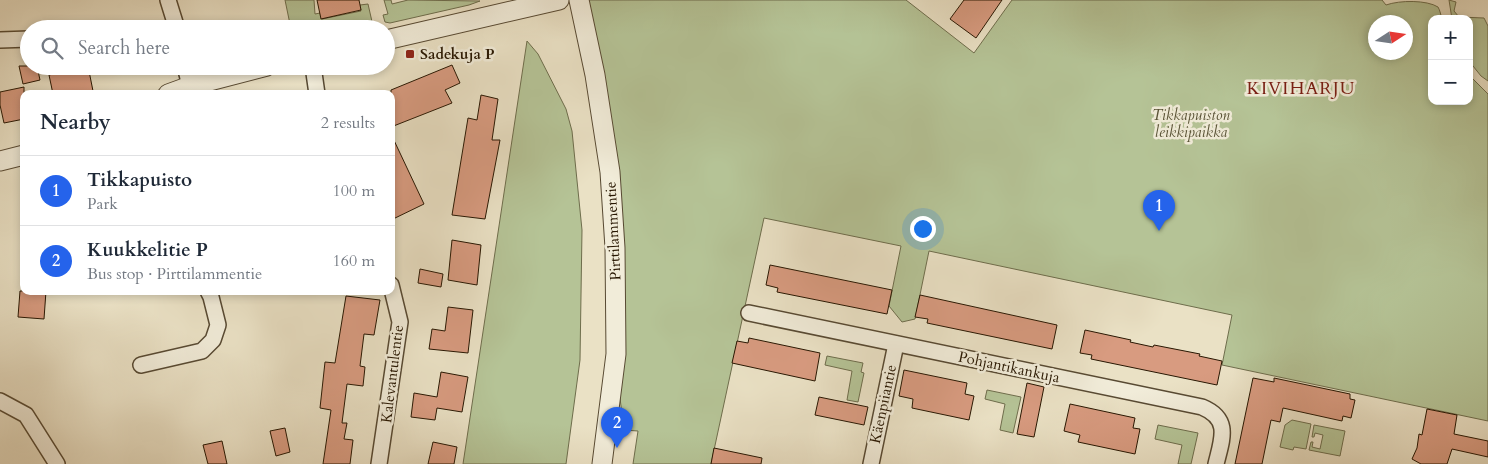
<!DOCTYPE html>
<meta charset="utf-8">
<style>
:root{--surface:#fff;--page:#f6f6f7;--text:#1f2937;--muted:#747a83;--line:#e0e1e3;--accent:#2563eb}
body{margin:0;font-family:Cardo,serif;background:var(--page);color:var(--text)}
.controls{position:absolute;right:15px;top:15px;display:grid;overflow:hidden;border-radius:10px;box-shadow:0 2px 8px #0003}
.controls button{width:45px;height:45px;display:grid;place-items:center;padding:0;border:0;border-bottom:1px solid var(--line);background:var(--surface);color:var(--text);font:25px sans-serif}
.compass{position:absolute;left:1368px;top:15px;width:45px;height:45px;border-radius:50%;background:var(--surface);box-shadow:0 2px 8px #0003;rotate:78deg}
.you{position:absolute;left:922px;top:228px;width:18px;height:18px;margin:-12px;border:4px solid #fff;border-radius:50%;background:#1a73e8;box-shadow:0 0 0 8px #1a73e833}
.badge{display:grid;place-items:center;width:32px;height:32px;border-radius:50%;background:var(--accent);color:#fff;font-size:16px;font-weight:700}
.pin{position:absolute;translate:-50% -41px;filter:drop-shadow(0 1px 2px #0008)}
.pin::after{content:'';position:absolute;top:26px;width:18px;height:15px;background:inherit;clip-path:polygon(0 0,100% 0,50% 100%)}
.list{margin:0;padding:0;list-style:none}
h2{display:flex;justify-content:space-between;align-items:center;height:65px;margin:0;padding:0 20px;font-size:21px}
h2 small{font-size:16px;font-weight:400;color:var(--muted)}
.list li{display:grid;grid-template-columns:32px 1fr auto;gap:15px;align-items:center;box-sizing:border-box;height:70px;padding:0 20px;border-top:1px solid var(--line)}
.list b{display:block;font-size:19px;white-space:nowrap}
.list p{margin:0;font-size:16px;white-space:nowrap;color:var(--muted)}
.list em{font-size:16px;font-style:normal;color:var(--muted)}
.icon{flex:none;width:28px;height:28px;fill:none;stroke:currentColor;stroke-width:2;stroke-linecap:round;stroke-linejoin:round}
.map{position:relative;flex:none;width:1488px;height:464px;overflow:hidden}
.search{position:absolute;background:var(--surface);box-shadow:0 2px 8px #0003;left:20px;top:20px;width:375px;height:55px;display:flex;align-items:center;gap:12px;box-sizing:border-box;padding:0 18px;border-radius:28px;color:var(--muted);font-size:19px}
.panel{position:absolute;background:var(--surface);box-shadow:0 2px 8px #0003;left:20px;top:90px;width:375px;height:205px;border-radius:10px}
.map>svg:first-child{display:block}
.green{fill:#b5c396;stroke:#6e6d4c;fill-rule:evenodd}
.building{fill:#d89b80;stroke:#281702}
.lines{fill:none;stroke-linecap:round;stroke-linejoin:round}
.minor-casing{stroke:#584a33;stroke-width:18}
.tertiary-casing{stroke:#584a33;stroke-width:21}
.minor{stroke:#f1ecd9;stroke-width:15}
.tertiary{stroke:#f1ecd9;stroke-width:19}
.poi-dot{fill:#8f2418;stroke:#f1ecd9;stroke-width:2}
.labels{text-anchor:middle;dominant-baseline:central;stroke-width:5;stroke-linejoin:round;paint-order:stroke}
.poi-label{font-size:15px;font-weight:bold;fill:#281702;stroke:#f1ecd9;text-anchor:start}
.park-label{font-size:15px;font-style:italic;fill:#595336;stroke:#f1ecd9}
.street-label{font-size:15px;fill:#281702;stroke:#f1ecd9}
.quarter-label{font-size:18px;letter-spacing:1px;fill:#7a1f14;stroke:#f1ecd9}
</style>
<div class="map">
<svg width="1488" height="464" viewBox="0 0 1488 464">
<rect width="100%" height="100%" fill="#eae1c5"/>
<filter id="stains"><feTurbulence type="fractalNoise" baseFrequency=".004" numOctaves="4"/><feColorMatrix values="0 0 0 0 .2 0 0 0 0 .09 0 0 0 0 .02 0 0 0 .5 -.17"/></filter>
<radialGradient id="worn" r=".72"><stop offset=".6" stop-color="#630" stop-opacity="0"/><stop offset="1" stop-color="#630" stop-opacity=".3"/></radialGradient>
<g class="green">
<path d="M285 0H314L315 14 320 13 322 19 361 11 360 5 368 4 373 26 365 29H291Z"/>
<path d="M384 0H391L392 4 408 0 480 1 469 5 390 23 385 22 383 15 388 14Z"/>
<path d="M587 0H906L974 53 1012 0H1382L1386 5C1400 0 1427 0 1438 7 1440 10 1441 16 1442 19H1432V101H1469V75L1488 94V421L1222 365 1232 315 929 251 915 319 902 322 889 306 901 246 764 218 711 464H633L638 431 624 430 620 398 623 355ZM1376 22H1406V52H1376Z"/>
<path d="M1449 0 1456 2 1454 11 1459 17 1484 18 1488 26V81L1481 76 1469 61V19H1452Z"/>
<path d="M527 41 538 54 566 109 572 131 582 230 580 360 566 464H463Z"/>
<path d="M827 356 863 363 861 372 864 373 858 402 847 400 852 371 825 365Z"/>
<path d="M987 390 1021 397 1013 433 1000 430 1005 404 985 399Z"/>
<path d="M1292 420 1311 424 1306 449 1294 447 1293 450 1280 447 1285 425Z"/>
<path d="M1158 425 1198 433 1191 464H1178L1182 445 1155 439Z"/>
<path d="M1314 425 1345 431 1340 456 1309 450 1311 442H1313L1312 447 1320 449 1323 435 1315 433 1314 437H1312Z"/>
</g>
<g class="building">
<path d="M317 0H359L361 10 321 19Z"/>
<path d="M964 0H1002L976 38 950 19Z"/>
<path d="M452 65 460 83 445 90 452 103 391 127V90Z"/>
<path d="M19 66H37L40 80 23 84Z"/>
<path d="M88 66 93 91 83 94H53L49 75Z"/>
<path d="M24 87V119L4 123 0 105V92Z"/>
<path d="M481 95 498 99 492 140H500L485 219 452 215 468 118 477 120Z"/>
<path d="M391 134 424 204 391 220Z"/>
<path d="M452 240 481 245 477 285 448 280Z"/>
<path d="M770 265 892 290 887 314 777 292 778 288 766 285Z"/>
<path d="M420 269 443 274 441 287 418 283Z"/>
<path d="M20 291H46L44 319 18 317Z"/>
<path d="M920 295 1057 325 1052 349 927 323 928 319 915 317Z"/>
<path d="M346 296 380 300 374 335 364 334 360 366 365 367 363 386 347 384 342 423H347L344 439 353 440 350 464H323L331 410 320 408 325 362 335 363Z"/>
<path d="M448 307 473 310 468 353 429 349 432 329 445 331Z"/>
<path d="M1085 330 1131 340 1130 342 1153 347 1154 345 1200 354 1199 356 1222 361 1217 385 1091 359 1092 355 1080 353Z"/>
<path d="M749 338 820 353 815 381 732 363 737 341 748 343Z"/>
<path d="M904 370 967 383 965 394 974 396 969 420 912 408 913 399 899 396Z"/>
<path d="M441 372 468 377 462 412 437 408 435 420 411 417 414 393 437 397Z"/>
<path d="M1253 378 1274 382V378L1350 394V399L1355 400 1351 418 1343 416 1342 421 1283 408 1280 422 1271 420 1262 464H1235Z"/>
<path d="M1027 383 1044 387 1034 437 1017 434Z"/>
<path d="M819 397 868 407 864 425 815 415Z"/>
<path d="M1070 404 1135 418 1133 428 1140 429 1135 454 1078 442 1080 435 1064 431Z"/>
<path d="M1427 409 1457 415 1454 434 1488 441V457L1452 449 1447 464H1421L1412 459 1417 448 1419 434 1422 435Z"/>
<path d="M285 428 290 452 276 456 270 431Z"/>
<path d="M222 441 227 464H208L203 445Z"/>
<path d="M433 442 457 447 454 464H428Z"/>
<path d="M714 448 762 458 761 464H711Z"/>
</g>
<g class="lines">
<g class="minor-casing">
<g id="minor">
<path d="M168 0 177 29"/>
<path d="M0 40 29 39"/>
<path d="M185 66 190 86"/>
<path d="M313 66 317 94"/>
<path d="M749 313 1202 407C1231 419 1222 439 1216 464"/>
<path d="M141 365 202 351 213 340 218 325 211 297 208 291"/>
<path d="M0 401 26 415 57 464"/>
<path d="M379 464 400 322 391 285"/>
<path d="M871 464 896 344"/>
</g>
</g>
<g class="tertiary-casing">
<g id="tertiary">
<path d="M579 0 595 75 610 172 615 248 616 354 602 464"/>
<path d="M386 40 559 0"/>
<path d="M168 94 190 86 267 66"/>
<path d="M0 161 24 155"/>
</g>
</g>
<use href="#minor" class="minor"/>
<use href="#tertiary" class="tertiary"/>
</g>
<rect class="poi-dot" x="405" y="49" width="10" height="10" rx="2.5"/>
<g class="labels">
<g class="poi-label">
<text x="420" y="54">Sadekuja P</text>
</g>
<g class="park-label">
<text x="1191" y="115">Tikkapuiston<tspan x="1191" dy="17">leikkipaikka</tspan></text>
</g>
<g class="street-label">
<text transform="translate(613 231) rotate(-93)">Pirttilammentie</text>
<text transform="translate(1009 367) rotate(12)">Pohjantikankuja</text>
<text transform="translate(392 374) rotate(-83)">Kalevantulentie</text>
<text transform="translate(883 404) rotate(-78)">Käenpiiantie</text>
</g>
<g class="quarter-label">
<text x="1301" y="88">KIVIHARJU</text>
</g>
</g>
<rect width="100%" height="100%" filter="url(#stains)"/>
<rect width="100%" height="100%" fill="url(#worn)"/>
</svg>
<div class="controls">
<button>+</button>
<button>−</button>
</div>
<svg class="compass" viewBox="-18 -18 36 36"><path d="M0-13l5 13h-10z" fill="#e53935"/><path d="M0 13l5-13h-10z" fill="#747a83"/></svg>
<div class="you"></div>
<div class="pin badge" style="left:1159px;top:231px">1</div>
<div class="pin badge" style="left:617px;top:448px">2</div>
<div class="search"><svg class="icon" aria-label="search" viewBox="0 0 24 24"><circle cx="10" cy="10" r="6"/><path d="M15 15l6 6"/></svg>Search here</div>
<section class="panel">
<h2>Nearby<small>2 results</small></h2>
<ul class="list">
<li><span class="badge">1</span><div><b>Tikkapuisto</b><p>Park</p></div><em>100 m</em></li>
<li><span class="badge">2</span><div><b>Kuukkelitie P</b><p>Bus stop · Pirttilammentie</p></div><em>160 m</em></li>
</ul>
</section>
</div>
